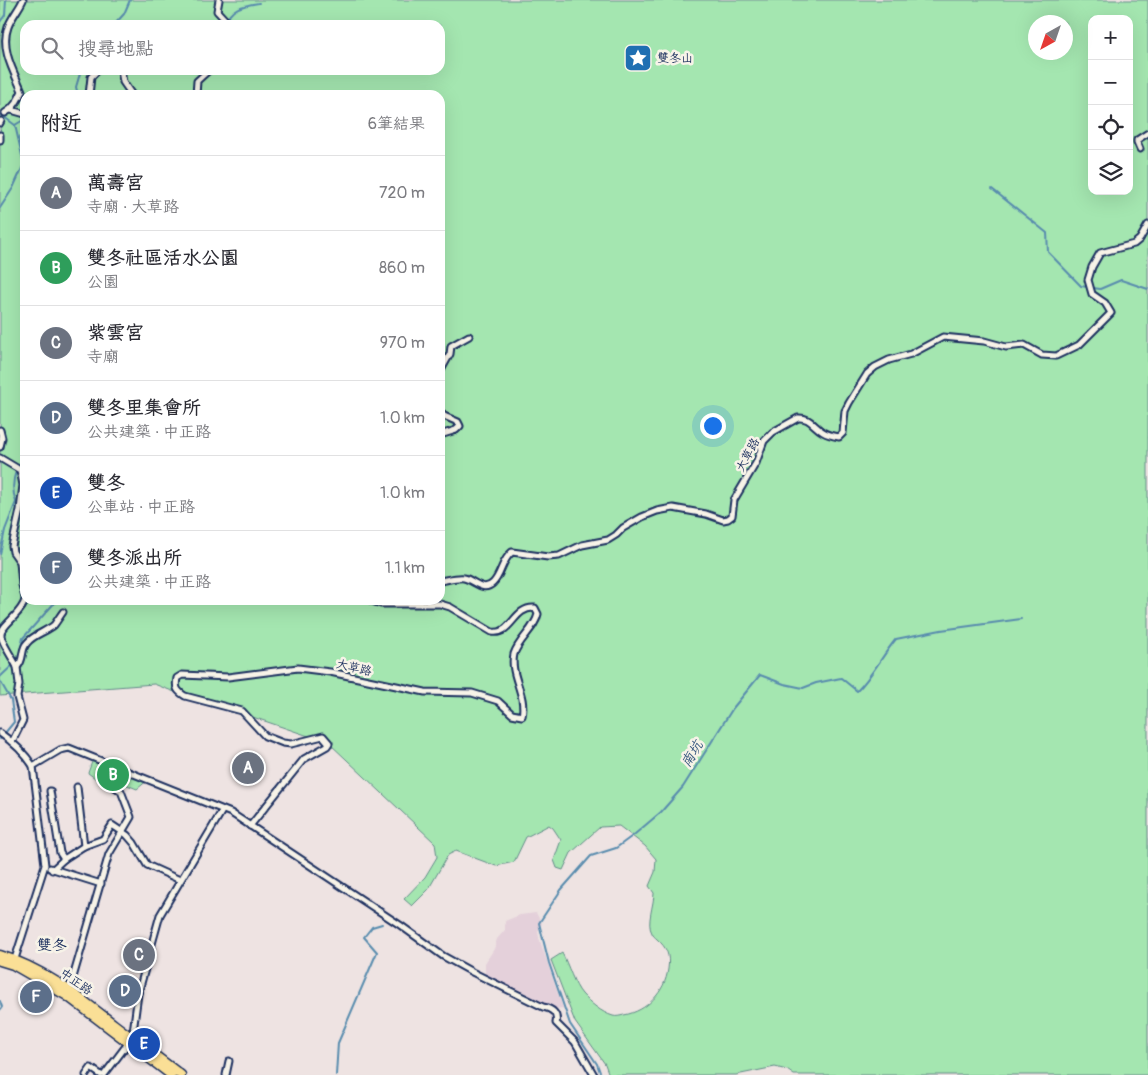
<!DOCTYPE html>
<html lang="zh-TW">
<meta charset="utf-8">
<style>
:root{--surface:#fff;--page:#f2f2f3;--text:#2b2b33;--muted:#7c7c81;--line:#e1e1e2;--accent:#d93025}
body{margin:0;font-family:Pangolin,"LXGW WenKai TC",sans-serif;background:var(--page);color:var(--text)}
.controls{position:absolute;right:15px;top:15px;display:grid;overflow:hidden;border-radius:10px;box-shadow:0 5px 20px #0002}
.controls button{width:45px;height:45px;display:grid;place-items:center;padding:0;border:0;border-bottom:1px solid var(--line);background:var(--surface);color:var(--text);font:25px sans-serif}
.compass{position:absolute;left:1028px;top:15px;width:45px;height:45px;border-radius:50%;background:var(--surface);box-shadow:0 5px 20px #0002;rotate:220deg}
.you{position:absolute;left:712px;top:425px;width:18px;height:18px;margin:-12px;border:4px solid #fff;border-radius:50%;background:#1a73e8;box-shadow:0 0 0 8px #1a73e833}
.badge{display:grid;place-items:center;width:32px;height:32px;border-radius:50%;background:var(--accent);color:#fff;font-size:16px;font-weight:700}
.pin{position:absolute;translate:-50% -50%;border:2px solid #fff;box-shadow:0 1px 5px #0006}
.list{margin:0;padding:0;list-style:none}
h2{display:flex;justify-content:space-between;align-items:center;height:65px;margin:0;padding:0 20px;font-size:21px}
h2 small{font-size:16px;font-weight:400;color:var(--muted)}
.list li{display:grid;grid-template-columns:32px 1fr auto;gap:15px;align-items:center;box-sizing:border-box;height:75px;padding:0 20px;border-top:1px solid var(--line)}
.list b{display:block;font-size:19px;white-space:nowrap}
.list p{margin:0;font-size:16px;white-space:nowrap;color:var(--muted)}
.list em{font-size:16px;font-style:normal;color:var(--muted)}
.icon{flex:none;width:28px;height:28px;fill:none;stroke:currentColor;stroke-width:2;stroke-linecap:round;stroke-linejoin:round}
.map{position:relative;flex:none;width:1148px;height:1075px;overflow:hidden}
.search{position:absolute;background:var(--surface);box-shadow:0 5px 20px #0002;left:20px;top:20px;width:425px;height:55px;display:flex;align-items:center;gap:12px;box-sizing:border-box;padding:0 18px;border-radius:15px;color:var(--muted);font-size:19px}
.panel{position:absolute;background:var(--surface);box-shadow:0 5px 20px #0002;left:20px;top:90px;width:425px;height:515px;border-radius:15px}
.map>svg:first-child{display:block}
.built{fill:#e4d0da}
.green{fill:#a4e6b0;stroke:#608a87;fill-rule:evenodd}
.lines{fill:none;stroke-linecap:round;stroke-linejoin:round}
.stream{stroke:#598cae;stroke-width:2}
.street-casing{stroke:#1b2f5e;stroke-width:9}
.primary-casing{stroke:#1b2f5e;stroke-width:11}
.street{stroke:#f7f3e8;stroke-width:5}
.primary{stroke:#fadf96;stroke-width:8}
.labels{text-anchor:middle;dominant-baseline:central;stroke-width:5;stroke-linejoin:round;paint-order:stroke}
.poi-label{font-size:12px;fill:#1b2f5e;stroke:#f7f3e8;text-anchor:start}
.street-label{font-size:12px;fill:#1b2f5e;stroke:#f7f3e8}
.water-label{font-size:14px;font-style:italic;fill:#35567f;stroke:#f7f3e8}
.quarter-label{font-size:15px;fill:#1b2f5e;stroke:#f7f3e8}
</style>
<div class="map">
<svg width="1148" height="1075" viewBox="0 0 1148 1075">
<rect width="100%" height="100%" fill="#eee3e2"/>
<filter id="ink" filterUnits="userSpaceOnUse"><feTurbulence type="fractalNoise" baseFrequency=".02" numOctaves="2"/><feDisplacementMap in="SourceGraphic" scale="10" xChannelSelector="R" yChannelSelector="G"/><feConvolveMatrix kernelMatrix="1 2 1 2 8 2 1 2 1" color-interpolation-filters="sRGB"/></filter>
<g filter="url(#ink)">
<path class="built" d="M536 913 542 923 538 931 539 938 563 1008 555 1009 485 974V963L494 949 497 939 505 930V921L520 915Z"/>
<g class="green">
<path d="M0 0H1148V1075H794L787 1070 775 1067 736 1075H609L605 1064 575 1022 551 960 562 953C568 964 574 985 582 994 589 1002 602 1013 613 1016 616 1017 620 1016 624 1015 647 1011 665 992 668 969 670 955 667 948 657 939 655 937 653 936 652 933 646 923 654 905 654 893L649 886 655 872 656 859 645 846 619 826 600 827 571 853 563 870 557 868 554 860 561 840 553 828 549 825 526 837 514 862 496 866 456 851 448 855 428 890 412 906 404 899 425 877 437 857 435 843 329 743 247 715 185 696 154 684 0 696ZM1092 19H1129V191H1092ZM1036 22H1066V52H1036ZM25 25H440V70H25ZM25 95H440V600H25Z"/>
<path d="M93 759 148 780 137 789 110 778 106 786 88 773Z"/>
</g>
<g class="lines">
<g class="stream">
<path d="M0 22 5 15 6 0"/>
<path d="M114 25 124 14 130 0"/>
<path d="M223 25C233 7 240 6 259 3"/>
<path d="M78 95 76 87 81 70"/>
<path d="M0 114 15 125 24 164 13 188 0 208"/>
<path d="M15 125 25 119"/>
<path d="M992 189 1047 233 1048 252 1081 286 1100 289 1121 280 1148 289"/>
<path d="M0 554 5 530 16 502C10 485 13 471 25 457"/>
<path d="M0 677 18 660 23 638 57 600"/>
<path d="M0 681 11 700 14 722 0 739"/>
<path d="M0 1001 2 1007 0 1010"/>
<path d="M336 1075 338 1043 377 952 364 937 372 927 382 924"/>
<path d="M601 1075 597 1064 570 1024 549 963 539 923 561 890 591 856 616 848 635 834 661 812 683 787 733 708 760 675 784 684 803 688 816 683 841 678 857 691C872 676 882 656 896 639L941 630 1021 619"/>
</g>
<g class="street-casing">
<g id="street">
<path d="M219 0 217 11 230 25"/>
<path d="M121 70 123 82 132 95"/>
<path d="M89 95 91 77 98 70"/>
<path d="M178 95H179"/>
<path d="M196 95 197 81 209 70"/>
<path d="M11 110 25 114"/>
<path d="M5 113C14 108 18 100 22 91 14 72 0 49 8 27 11 18 19 9 23 0"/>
<path d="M0 123 1 121"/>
<path d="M0 135V140"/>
<path d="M1140 149 1137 142V140L1148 133"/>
<path d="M440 372 450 354 451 346 469 336"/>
<path d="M440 411 444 416 458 422 460 426 456 430 440 435"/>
<path d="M0 430 2 438 0 447"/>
<path d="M0 458 20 470 23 485 20 510 12 546 13 552 20 562 22 585 25 598"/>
<path d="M440 581C447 580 457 577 464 578 474 580 483 593 493 583 502 574 501 561 512 552L548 557 559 556 582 545 608 540 616 535 623 528 642 517 657 511 673 508 706 514 723 520 728 519 732 516 734 500 756 463 764 441 773 432 798 418C810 417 813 426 823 432 828 435 833 436 839 437L843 433 845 411 849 403 867 374 875 367 889 360 911 354 943 337 984 341 1006 347 1024 345 1042 355 1056 356 1079 345 1111 313 1105 303 1092 294 1088 280 1092 267 1100 253 1134 244 1140 239 1148 225"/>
<path d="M17 667C14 660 1 642 1 635 0 626 22 614 25 600"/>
<path d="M0 733C13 742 24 752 33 766L45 865 14 962"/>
<path d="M12 742 23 720 17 697 19 684 17 667C25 660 20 650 27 643 34 634 46 632 54 625 57 621 60 616 63 612"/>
<path d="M33 766 60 750 69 748 231 813 400 925 443 956 472 972 543 1007C553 1009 558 1014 556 1023L575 1042 594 1075"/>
<path d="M77 787 84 846"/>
<path d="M50 791 60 853 64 859"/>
<path d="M250 826 304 759 327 746 329 743 323 736 291 744 283 743 265 736 242 711 185 696C177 691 175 688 177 678L182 675 228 677 298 668 330 672 425 692 472 693 498 701 512 714 522 716C527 694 509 675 514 654 519 639 535 629 538 614L535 608C514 606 511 636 492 632L450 607 440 604H381L372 601V600"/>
<path d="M50 868 101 884"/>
<path d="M52 870 64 859 84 846 103 839 112 825 127 835 134 843 147 865 180 880"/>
<path d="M69 991 109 854 131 817 121 791 106 781 116 767"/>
<path d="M86 1075 91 1068 101 1075"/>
<path d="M104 1075 126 1046 133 1032 138 994 160 915 222 811"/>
<path d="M226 1075 229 1061"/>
</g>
</g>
<g class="primary-casing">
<g id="primary">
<path d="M0 955C44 968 78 996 114 1024 136 1041 159 1058 181 1075"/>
<path d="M0 961 13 965 67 996 171 1075"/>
</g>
</g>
<use href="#street" class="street"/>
<use href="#primary" class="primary"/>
</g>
</g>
<defs>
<g id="sight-square" transform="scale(1.4375)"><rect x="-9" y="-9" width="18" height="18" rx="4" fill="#1f6fb2" stroke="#f7f3e8"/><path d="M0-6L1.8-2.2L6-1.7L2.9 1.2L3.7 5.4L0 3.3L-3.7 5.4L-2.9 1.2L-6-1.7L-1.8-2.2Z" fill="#fff"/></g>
</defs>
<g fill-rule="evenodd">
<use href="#sight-square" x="638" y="58"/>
</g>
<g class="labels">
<g class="poi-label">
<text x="657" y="58">雙冬山</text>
</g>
<g class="street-label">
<text transform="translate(748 455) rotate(-62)">大草路</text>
<text transform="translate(354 668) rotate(13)">大草路</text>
<text transform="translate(76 982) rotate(35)">中正路</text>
</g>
<g class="water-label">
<text transform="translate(692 754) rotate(-58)">南坑</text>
</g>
<g class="quarter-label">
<text x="52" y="945">雙冬</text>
</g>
</g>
</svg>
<div class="controls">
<button>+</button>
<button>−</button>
<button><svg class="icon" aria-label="locate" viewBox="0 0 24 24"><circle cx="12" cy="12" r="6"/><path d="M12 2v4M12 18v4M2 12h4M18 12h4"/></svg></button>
<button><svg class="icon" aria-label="layers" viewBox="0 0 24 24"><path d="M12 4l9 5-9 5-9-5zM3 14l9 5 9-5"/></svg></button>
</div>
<svg class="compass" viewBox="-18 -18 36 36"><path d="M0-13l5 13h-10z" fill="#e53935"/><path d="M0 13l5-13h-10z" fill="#7c7c81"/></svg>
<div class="you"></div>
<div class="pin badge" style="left:248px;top:768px;background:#6b7280">A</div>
<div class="pin badge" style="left:113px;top:775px;background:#2e9e5b">B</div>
<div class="pin badge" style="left:139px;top:955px;background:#6b7280">C</div>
<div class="pin badge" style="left:125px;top:991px;background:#5c6f8a">D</div>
<div class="pin badge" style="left:144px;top:1044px;background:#1a4fb4">E</div>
<div class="pin badge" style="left:36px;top:997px;background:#5c6f8a">F</div>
<div class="search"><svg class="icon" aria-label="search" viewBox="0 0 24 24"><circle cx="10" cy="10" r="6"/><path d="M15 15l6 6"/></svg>搜尋地點</div>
<section class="panel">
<h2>附近<small>6筆結果</small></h2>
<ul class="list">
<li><span class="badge" style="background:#6b7280">A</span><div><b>萬壽宮</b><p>寺廟 · 大草路</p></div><em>720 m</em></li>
<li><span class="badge" style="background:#2e9e5b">B</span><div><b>雙冬社區活水公園</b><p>公園</p></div><em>860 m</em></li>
<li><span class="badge" style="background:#6b7280">C</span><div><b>紫雲宮</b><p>寺廟</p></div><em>970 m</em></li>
<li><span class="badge" style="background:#5c6f8a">D</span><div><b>雙冬里集會所</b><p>公共建築 · 中正路</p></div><em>1.0 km</em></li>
<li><span class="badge" style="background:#1a4fb4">E</span><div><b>雙冬</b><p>公車站 · 中正路</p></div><em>1.0 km</em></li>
<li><span class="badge" style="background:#5c6f8a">F</span><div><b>雙冬派出所</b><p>公共建築 · 中正路</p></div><em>1.1 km</em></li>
</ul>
</section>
</div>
